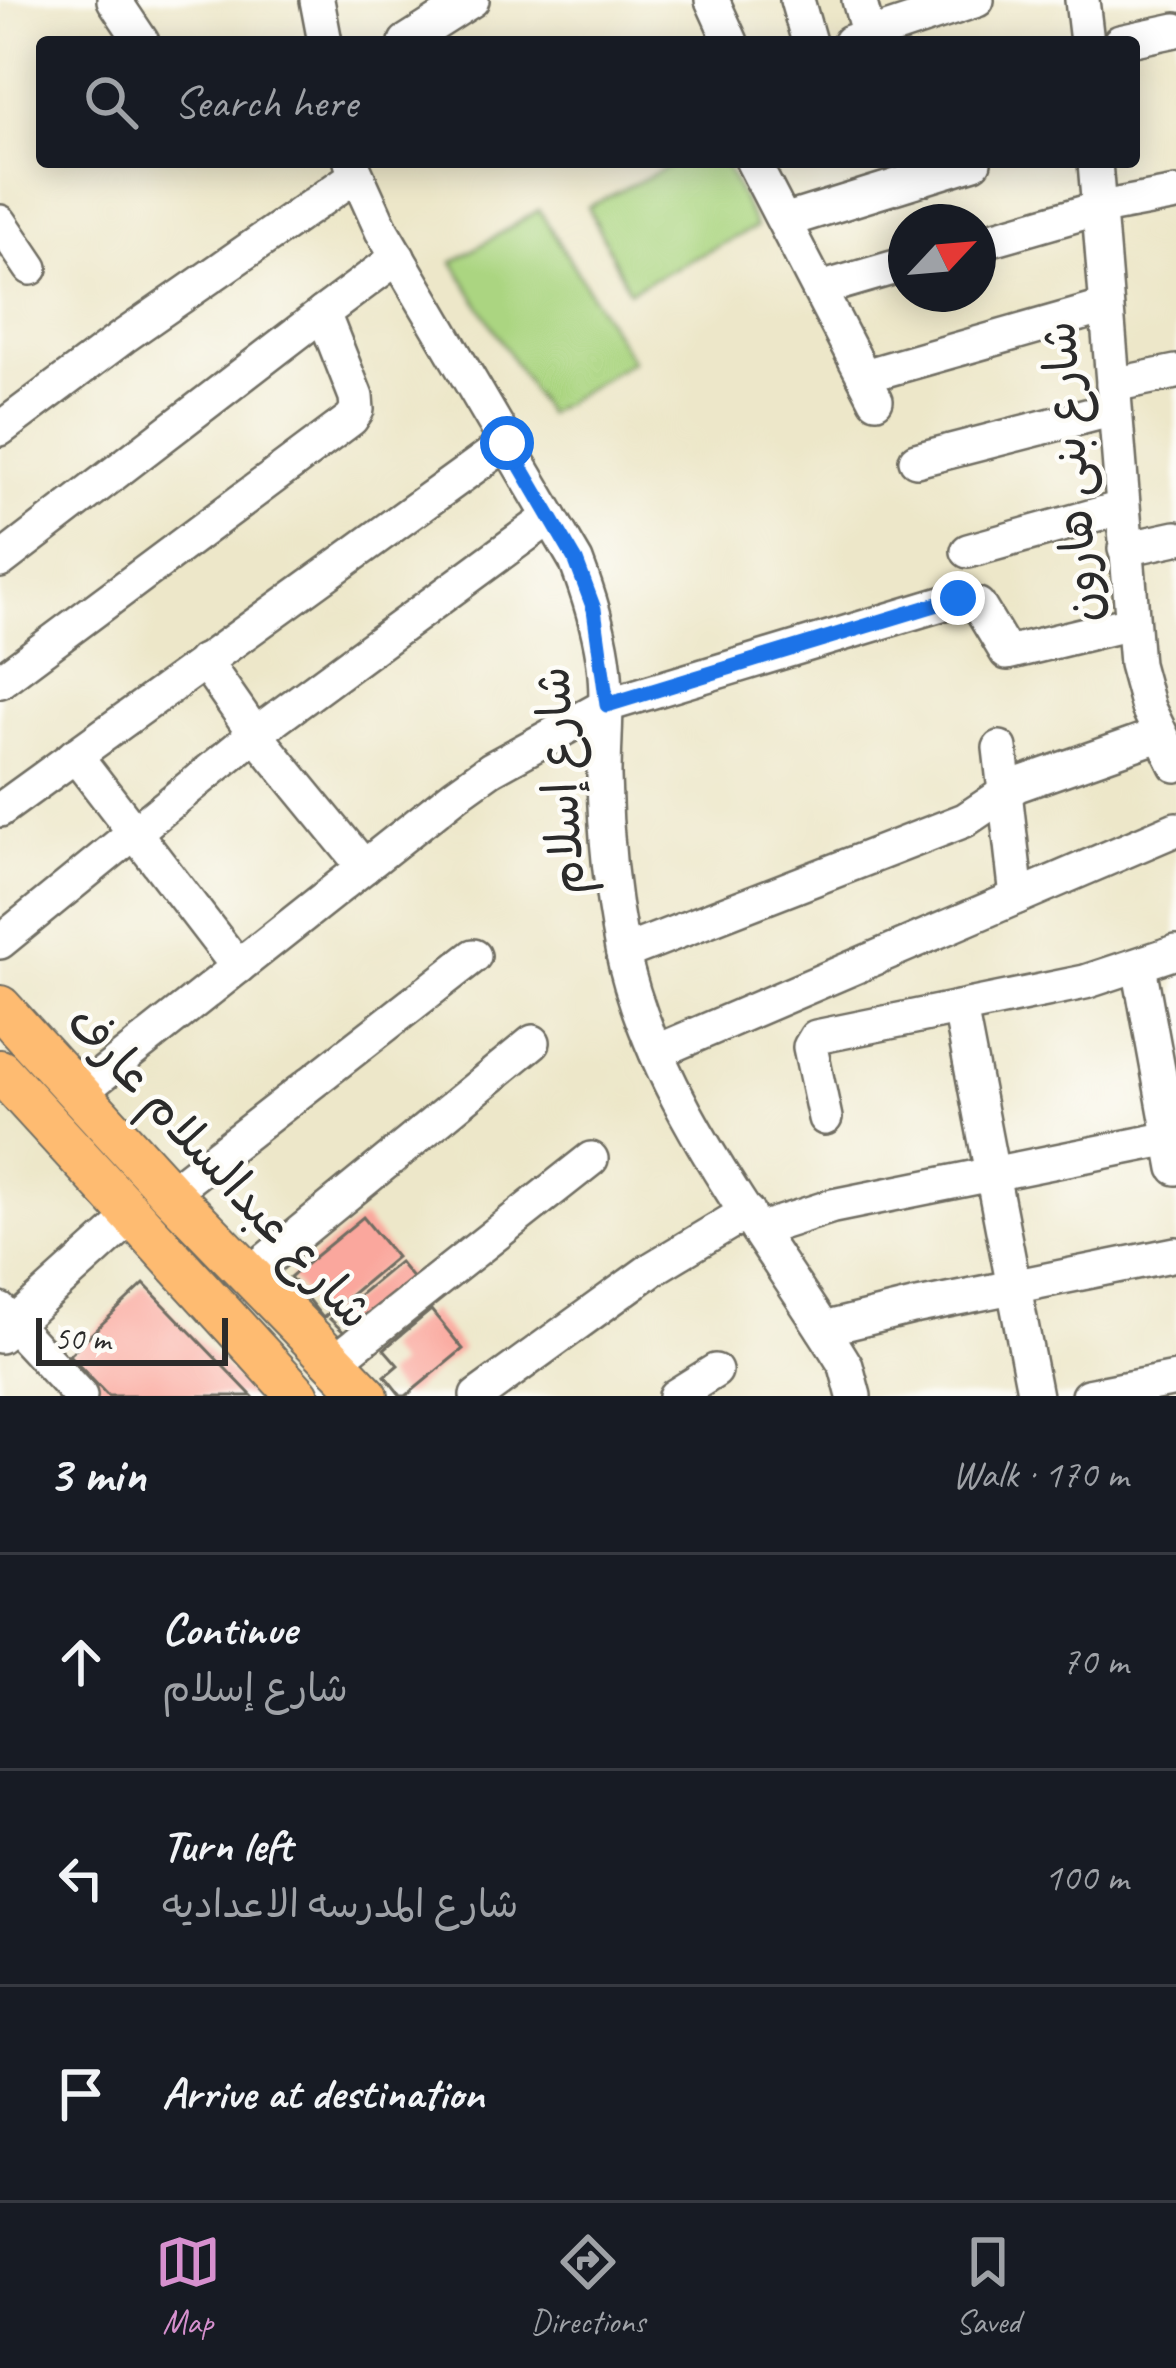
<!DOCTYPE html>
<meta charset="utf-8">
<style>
:root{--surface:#171b24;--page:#242831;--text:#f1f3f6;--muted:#9ea1a6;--line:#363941;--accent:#d690ce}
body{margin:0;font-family:Caveat,"Playpen Sans Arabic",sans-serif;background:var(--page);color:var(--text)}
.compass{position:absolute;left:888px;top:204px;width:108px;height:108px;border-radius:50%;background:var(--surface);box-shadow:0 6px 30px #0003;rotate:64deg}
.scale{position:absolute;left:36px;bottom:30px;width:192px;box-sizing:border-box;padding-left:12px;border:6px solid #2b2b2b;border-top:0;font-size:33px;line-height:42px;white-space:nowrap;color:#2b2b2b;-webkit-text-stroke:9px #fdfcf7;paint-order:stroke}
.stop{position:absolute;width:36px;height:36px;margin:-27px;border:9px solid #1a73e8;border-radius:50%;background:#fff}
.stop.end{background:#1a73e8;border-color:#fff;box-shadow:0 3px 12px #0008}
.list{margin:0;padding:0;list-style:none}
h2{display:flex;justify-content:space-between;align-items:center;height:156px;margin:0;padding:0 48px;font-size:51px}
h2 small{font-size:39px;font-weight:400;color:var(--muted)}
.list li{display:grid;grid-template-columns:78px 1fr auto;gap:36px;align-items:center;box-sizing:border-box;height:216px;padding:0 48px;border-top:3px solid var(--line)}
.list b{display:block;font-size:45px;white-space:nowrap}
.list p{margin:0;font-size:39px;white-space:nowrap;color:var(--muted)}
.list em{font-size:39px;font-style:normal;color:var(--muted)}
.icon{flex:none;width:66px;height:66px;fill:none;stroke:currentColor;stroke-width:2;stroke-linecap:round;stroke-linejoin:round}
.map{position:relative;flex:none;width:1176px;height:1396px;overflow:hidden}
.search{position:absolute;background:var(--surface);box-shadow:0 6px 30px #0003;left:36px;right:36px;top:36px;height:132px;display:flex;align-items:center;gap:30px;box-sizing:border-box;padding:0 42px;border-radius:12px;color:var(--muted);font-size:45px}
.sheet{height:804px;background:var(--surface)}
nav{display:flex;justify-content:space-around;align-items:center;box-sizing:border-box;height:168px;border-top:3px solid var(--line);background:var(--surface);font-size:33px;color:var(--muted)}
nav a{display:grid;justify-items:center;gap:6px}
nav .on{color:var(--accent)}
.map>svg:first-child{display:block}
.green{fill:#abd581;stroke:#6b8056;stroke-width:3}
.building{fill:#faa79d}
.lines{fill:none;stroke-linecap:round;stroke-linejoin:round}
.minor-casing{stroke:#6f6d62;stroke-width:38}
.major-casing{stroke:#6f6d62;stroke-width:46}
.minor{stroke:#fff;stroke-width:33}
.major{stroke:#febb71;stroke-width:42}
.route{stroke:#1a73e8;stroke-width:15}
.labels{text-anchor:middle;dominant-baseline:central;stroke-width:9;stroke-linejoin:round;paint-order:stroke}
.street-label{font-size:48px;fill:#2b2b2b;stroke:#fdfcf7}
</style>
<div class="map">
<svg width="1176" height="1396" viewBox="0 0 1176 1396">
<rect width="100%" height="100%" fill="#fdfcf7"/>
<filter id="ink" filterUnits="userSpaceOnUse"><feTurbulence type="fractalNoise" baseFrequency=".00833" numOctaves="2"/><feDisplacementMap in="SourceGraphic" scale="24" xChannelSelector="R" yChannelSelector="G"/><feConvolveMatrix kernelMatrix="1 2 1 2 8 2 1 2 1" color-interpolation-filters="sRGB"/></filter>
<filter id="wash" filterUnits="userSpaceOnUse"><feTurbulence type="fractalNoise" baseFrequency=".004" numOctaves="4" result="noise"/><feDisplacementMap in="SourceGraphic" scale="48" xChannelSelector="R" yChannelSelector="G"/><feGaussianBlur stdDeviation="2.7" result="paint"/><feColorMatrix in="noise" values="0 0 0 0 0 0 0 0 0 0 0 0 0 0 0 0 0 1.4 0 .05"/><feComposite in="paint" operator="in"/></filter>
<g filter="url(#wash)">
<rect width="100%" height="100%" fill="#ede7c9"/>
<g class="green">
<path d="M678 162H724L756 227 629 291 588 207Z"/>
<path d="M539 210 632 361 546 414 453 262Z"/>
</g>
<g id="blocks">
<g class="building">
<path d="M363 1217 396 1257 323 1318 290 1277Z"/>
<path d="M399 1262 428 1297 364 1351 330 1319Z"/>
<path d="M144 1284 252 1396H108L69 1355Z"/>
<path d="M431 1310 463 1349 406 1396H401L385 1376 398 1365 384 1349Z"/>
</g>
</g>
</g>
<g filter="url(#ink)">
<use href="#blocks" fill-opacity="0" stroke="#6f6d62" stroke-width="3"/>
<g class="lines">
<g class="minor-casing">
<g id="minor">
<path d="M114 0 142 42"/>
<path d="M317 0 325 42"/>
<path d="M712 0 731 42"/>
<path d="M797 0 809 42"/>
<path d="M859 0 869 36"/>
<path d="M1082 0 1087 42"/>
<path d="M406 42 472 0"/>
<path d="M850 42 977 0"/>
<path d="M1120 42 1176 30"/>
<path d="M351 162 382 231 576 561C588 593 598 623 603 657 609 697 604 736 604 776 605 834 611 892 622 949 653 1100 767 1236 846 1366L854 1396"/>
<path d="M753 162 876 400"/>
<path d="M1095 162 1136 664 1148 708 1176 765"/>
<path d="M784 221 974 162"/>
<path d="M0 222 31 268"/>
<path d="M978 243 1096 209 1176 194"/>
<path d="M820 289 906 264"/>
<path d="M864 376 1106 307"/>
<path d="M1113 385 1176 372"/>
<path d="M0 429 123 337 355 176"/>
<path d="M916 460 1114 409"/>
<path d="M1125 549 1176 538"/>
<path d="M968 551 1122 508"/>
<path d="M0 561 323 313"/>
<path d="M204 661 255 734 364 867"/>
<path d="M0 681 351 419 357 410 356 397 323 313 398 257"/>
<path d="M1000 748 1017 897"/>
<path d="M75 755 238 967"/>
<path d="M0 810 507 443"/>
<path d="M0 942 255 734 550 517"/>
<path d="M623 953 965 820 1017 785 1159 735"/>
<path d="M1139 966 1176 1168"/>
<path d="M960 1008 1035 1396"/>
<path d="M656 1052 1176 829"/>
<path d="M79 1093 456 794 491 769 607 705 958 599 978 605 1007 653 1131 623"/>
<path d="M825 1118 810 1047 816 1037 1085 982 1176 952"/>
<path d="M170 1193 474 956"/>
<path d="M758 1230 833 1206 1176 1137"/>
<path d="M248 1275 533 1042"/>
<path d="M0 1310 80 1396"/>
<path d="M823 1329 913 1307 1176 1254"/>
<path d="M0 1336 134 1215"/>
<path d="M334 1362 591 1159"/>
<path d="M477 1396 652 1269 747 1212"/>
<path d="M675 1396 715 1371"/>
<path d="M1088 1396 1176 1379"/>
</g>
</g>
<g class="major-casing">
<g id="major">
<path d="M0 1007 170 1193 367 1396"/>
<path d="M0 1071 298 1396"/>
</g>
</g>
<use href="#minor" class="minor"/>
<use href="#major" class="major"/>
</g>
</g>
<g class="lines" filter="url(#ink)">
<path class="route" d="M507 443 576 561 594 609 607 705 958 598"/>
</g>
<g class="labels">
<g class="street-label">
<text transform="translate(1071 472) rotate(-95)">شارع بنى هارون</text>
<text transform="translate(560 781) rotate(-94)">شارع إسلام</text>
<text transform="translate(220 1167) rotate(47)">شارع عبدالسلام عارف</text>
</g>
</g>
</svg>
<svg class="compass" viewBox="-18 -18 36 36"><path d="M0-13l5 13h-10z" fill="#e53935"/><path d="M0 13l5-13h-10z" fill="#9ea1a6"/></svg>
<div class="scale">50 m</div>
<div class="stop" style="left:507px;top:443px"></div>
<div class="stop end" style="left:958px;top:598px"></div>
<div class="search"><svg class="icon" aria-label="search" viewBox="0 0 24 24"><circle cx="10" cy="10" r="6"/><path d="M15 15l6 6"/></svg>Search here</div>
</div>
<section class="sheet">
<h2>3 min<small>Walk · 170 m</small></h2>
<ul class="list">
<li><svg class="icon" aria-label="ahead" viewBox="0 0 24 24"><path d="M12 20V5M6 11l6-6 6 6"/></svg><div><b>Continue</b><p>شارع إسلام</p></div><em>70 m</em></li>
<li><svg class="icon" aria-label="left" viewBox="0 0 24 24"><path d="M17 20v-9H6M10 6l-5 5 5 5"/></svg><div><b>Turn left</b><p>شارع المدرسه الاعداديه</p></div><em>100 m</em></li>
<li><svg class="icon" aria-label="arrive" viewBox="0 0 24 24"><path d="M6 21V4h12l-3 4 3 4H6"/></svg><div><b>Arrive at destination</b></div></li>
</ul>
</section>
<nav>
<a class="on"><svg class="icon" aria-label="map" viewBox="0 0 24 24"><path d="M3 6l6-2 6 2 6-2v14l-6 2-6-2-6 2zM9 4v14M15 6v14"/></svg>Map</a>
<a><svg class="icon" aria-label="directions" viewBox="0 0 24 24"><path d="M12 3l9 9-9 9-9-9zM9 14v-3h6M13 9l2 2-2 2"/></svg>Directions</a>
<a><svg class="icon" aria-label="saved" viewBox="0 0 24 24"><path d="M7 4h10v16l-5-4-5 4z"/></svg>Saved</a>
</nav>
